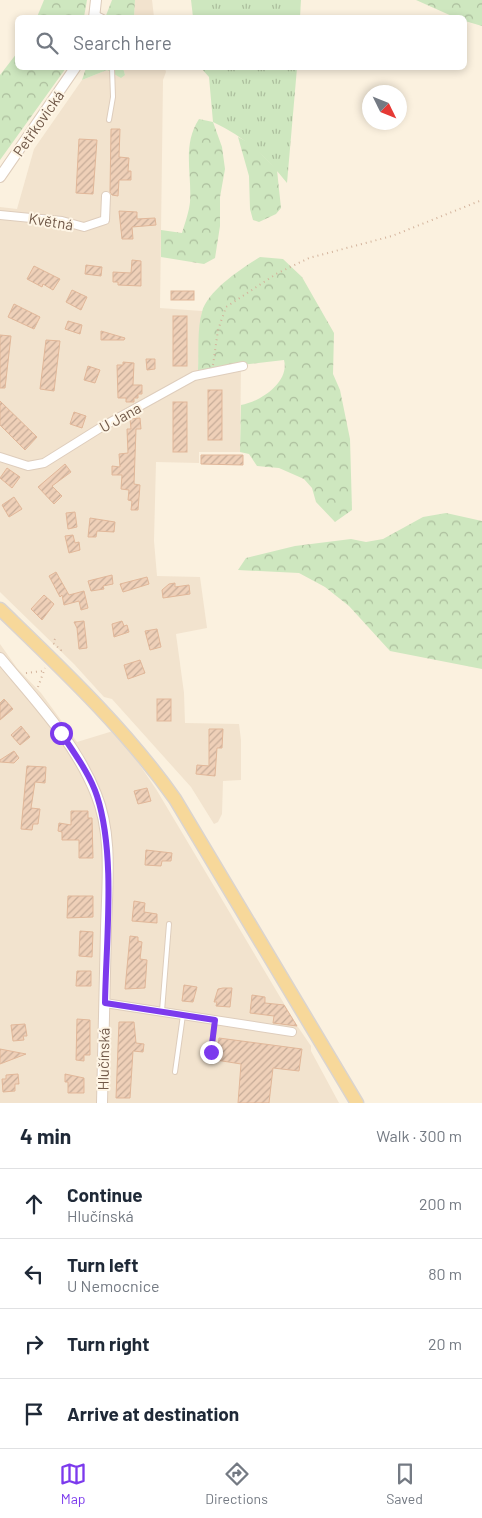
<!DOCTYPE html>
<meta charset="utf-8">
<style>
:root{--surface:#fff;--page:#f2f2f3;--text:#1f2937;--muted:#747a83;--line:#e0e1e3;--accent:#7c3aed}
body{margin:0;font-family:Barlow,sans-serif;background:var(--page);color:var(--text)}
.compass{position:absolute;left:362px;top:85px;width:45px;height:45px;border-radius:50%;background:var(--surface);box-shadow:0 2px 8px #0003;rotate:133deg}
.stop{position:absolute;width:15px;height:15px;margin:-11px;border:4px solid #7c3aed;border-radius:50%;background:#fff}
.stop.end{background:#7c3aed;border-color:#fff;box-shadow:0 1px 5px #0008}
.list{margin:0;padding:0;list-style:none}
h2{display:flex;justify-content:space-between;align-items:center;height:65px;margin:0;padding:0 20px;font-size:21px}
h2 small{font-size:16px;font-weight:400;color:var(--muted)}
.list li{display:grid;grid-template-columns:32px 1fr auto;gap:15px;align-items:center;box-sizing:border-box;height:70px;padding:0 20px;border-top:1px solid var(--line)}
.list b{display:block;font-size:19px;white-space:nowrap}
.list p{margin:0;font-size:16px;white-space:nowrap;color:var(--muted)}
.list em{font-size:16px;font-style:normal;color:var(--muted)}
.icon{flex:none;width:28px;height:28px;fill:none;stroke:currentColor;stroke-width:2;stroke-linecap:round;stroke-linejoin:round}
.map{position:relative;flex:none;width:482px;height:1103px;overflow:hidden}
.search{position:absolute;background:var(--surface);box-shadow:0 2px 8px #0003;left:15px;right:15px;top:15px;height:55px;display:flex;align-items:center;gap:12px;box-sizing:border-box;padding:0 18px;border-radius:8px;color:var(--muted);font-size:19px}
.sheet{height:345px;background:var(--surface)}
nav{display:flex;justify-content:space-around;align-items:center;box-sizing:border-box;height:70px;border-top:1px solid var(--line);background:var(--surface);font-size:14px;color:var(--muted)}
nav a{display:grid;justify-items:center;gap:2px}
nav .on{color:var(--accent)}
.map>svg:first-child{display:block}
.residential{fill:#f2e3ce}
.grass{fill:url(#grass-tufts)}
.forest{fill:url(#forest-crowns)}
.building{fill:url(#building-hatch);stroke:#e1b799}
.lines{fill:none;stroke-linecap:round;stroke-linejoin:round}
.service-casing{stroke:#decdbc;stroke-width:6}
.minor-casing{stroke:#decdbc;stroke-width:10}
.tertiary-casing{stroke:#decdbc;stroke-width:12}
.primary-casing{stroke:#dad4cf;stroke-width:15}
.path{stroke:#d3b39c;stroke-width:2;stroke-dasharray:1 4;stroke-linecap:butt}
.service{stroke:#fff;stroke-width:4}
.minor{stroke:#fff;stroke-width:8}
.tertiary{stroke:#fff;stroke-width:10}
.primary{stroke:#f7d89a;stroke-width:12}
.route{stroke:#7c3aed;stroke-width:6}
.labels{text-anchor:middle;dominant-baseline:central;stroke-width:4;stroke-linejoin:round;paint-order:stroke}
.street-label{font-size:15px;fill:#705848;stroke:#fef5e5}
</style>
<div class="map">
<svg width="482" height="1103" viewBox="0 0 482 1103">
<defs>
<pattern id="grass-tufts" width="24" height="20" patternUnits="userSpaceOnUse" patternTransform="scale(1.25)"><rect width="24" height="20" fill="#cee7bf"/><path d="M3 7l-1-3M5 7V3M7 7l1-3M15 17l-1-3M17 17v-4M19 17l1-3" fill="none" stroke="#acbe9d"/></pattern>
<pattern id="forest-crowns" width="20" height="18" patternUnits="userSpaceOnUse" patternTransform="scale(1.25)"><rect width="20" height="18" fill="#cee7bf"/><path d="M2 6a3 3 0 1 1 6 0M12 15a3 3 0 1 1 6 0" fill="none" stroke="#acbe9d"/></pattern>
<pattern id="building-hatch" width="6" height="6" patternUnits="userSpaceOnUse" patternTransform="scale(1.25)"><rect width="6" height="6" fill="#efd0b8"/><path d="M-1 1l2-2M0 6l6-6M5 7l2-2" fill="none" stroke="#c6ac98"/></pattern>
</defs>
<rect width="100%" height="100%" fill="#fbf1df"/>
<g class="residential">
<path d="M135 0H152L154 17H134Z"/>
<path d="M123 68H165L166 72 163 80 160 308 202 311 198 369 241 363 240 452H199V463L156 462 154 541 157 576 200 577 207 628 176 634 184 693 185 723 239 724 241 740V780L223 781 222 814 218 822 214 824 191 787 112 699 104 697 74 664 0 592V207L17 209 34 149 82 80 107 70 112 74 125 75Z"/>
<path d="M0 644 17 668 41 693 77 742 113 731 131 752 156 789 298 1027 311 1046V1051L339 1103H0Z"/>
</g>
<g class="grass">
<path d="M191 0H301L300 17H193Z"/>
<path d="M201 68H297L287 183C266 156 243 136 213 122L209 77Z"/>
</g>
<g class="forest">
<path d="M44 0H87L84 17H37Z"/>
<path d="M112 0H135L134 17 105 18Z"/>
<path d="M416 0H482V26L465 21 464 18 454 17Z"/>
<path d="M17 53 18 68H66L0 160V75Z"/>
<path d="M86 68H123L125 75 121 78 107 70 82 80Z"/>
<path d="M199 119 213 122 222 147 225 169 220 197V226L215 258 204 264 161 257V230L182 233C185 223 189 212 190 202 192 174 182 145 199 119Z"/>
<path d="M238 137 250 143 277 170 281 208 276 214 259 222 253 220 250 209 249 176Z"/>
<path d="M260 257 283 259 302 277 334 333 333 374 340 390 350 439 352 510 335 522 316 502 312 488 304 479 279 468 257 466 249 454 240 452 241 405C260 402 290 382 284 360L198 370C199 351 197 329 202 312 207 291 242 268 260 257Z"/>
<path d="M446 513 482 521V669L390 651 349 606 325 587 299 573 238 570 246 558 295 546 351 539 366 542 383 539 423 517Z"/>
</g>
<g class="building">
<path d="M111 129H120L119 157 129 158 128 171H131V180H119L118 196 112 195 110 192Z"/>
<path d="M79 139 97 140 93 194 76 193Z"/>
<path d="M119 211 137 212V219L155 218 156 225 132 227 133 239H122Z"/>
<path d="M132 260 141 261V286L118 285V282H113V272L131 273Z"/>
<path d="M86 265 102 267 101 276 85 274Z"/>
<path d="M34 266 60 279 53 290 43 284 42 287 27 279Z"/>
<path d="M72 290 87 297 81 310 66 302Z"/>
<rect x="171" y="291" width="23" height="9"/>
<path d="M14 304 40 317 34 329 8 317Z"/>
<rect x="173" y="316" width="14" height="50"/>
<path d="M68 321 82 325 80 334 65 329Z"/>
<path d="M101 331 125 338 124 340H101Z"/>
<path d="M0 335 11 336 5 388H0Z"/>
<path d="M46 340 60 341 54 391 40 389Z"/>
<path d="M146 359H155V369L147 370Z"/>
<path d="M123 362 134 363 133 385H142V394H138V398H134V402H126V398H118L117 365H123Z"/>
<path d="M88 366 100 370 95 383 84 380Z"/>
<rect x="208" y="390" width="14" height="50"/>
<path d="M0 401 37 437 25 450 0 425Z"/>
<rect x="173" y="402" width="14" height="50"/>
<path d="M74 412 86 416 82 428 70 424Z"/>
<path d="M140 418 141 429H136L134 484 140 485 138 510H131L132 501 128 500 129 490 121 489 122 475H112V466L120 467 119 454 128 453 127 429H131L130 419Z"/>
<path d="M201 455H243V465L201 464Z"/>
<path d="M65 464 71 472 52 486 62 496 54 504 38 487Z"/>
<path d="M7 468 20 477 12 488 0 478Z"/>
<path d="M14 497 22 509 9 517 2 505Z"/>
<path d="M75 512 77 527 68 529 66 513Z"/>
<path d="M90 518 115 522 114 532 97 531 96 537H88Z"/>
<path d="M73 535 75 543 79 542 80 550 69 553 65 536Z"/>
<path d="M56 572 69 595 84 591 88 608 81 610 79 601 64 605 62 595 60 597 49 576Z"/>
<path d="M112 575 113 584 103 586 104 589 91 591 88 581Z"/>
<path d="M147 577 149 584 123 592 120 584Z"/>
<path d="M175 583V587L189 585 190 594 163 598 162 590 169 584Z"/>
<path d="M44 595 54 604 42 620 31 609Z"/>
<path d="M84 621 87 648 79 649 77 628 74 622Z"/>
<path d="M122 621 124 626 127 625 129 632 114 637 112 624Z"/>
<path d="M157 629 161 647 150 650 145 631Z"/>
<path d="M140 660 145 673 128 679 124 665Z"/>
<path d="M4 699 13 709 0 720V703Z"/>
<rect x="157" y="699" width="14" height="22"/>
<path d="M21 726 30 737 20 745 11 735Z"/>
<path d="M209 729H223L222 748H217L215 776 196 774 197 765 209 766Z"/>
<path d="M14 751 19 758 14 763 0 762V760Z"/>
<path d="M27 766 46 767 45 783 35 782 31 808 40 809 38 824H33L32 830 21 829Z"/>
<path d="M147 788 151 801 138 804 134 791Z"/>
<path d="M71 811H88V818H92L93 858H79V840H62V832L58 831 59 823 71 825Z"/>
<path d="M146 850 172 853 171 861H162L161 866 145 865Z"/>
<path d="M68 896H93V917L67 918Z"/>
<path d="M134 901 145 903 144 912 157 914V923L132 921Z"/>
<path d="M80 931 93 932 92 957 79 956Z"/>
<path d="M130 936 138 937V941L142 942 140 959 147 960 145 988 125 989Z"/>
<path d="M77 971H91V986H76Z"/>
<path d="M184 985 197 987 193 1002 182 1001Z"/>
<path d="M223 988H232L230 1007 216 1006 217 1002H214L218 989Z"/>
<path d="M252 995 265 997V1003L284 1005 297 1026 273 1023 274 1016 250 1013Z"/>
<path d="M77 1019 90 1020V1055H84V1061L76 1060Z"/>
<path d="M119 1022H134L136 1043 144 1044 143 1052 133 1051 130 1098H116Z"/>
<path d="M25 1024 27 1036H23L24 1040 13 1041 11 1025Z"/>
<path d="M219 1038 302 1049 299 1071 273 1068 269 1103H238L241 1064 216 1060Z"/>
<path d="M0 1049 26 1054 0 1064Z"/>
<path d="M18 1074 19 1084H15V1091L3 1092 2 1079H6V1075Z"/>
<path d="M65 1074 84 1078V1093H68V1082H65Z"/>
</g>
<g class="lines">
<g class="service-casing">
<g id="service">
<path d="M95 13 105 18"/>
<path d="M109 120 113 97 112 68"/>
<path d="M162 1011 169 924"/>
<path d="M211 1052 215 1020"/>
<path d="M175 1072 183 1015"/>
</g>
</g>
<g class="minor-casing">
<g id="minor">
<path d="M0 215 62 221 84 227 105 220 106 196"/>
<path d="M0 457 28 466 44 463 100 428 194 376 243 366"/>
<path d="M105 1003 292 1032"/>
</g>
</g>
<g class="tertiary-casing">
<g id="tertiary">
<path d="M94 18 96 0"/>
<path d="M0 177 75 68"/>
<path d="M0 658C35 700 76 743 96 794 113 835 107 885 106 929 105 987 103 1045 102 1103"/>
</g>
</g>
<g class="primary-casing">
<path id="primary" d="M0 609C62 669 125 728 175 799L357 1103"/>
</g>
<g class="path">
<path d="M213 365 218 330 226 307 276 274 309 258 392 236 482 200"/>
<path d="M55 639 53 643 61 650 60 652"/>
<path d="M26 673 43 671"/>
<path d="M38 687 45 668"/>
</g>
<use href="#service" class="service"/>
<use href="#minor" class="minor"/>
<use href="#tertiary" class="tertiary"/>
<use href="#primary" class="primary"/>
</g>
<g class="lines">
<path class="route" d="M61 733C74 753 90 774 97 796 116 855 106 940 105 1003L215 1020 211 1052"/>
</g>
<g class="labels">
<g class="street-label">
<text transform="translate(38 123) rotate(-55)">Petřkovická</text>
<text transform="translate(51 221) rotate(9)">Květná</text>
<text transform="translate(120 417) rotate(-29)">U Jana</text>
<text transform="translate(103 1059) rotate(-89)">Hlučínská</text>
</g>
</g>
</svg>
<svg class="compass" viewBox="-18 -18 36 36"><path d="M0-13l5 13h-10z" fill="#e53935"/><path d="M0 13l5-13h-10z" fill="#747a83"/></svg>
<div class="stop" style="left:61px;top:733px"></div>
<div class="stop end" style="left:211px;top:1052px"></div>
<div class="search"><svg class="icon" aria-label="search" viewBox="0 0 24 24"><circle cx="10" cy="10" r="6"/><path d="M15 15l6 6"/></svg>Search here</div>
</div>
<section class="sheet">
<h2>4 min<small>Walk · 300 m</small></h2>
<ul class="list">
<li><svg class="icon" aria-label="ahead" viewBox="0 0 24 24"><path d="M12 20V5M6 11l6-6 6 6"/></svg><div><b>Continue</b><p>Hlučínská</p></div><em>200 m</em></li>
<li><svg class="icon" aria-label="left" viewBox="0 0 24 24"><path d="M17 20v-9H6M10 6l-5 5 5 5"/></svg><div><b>Turn left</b><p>U Nemocnice</p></div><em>80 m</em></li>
<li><svg class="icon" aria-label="right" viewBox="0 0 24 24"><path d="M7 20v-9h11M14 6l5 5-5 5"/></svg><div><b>Turn right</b></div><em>20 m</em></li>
<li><svg class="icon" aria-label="arrive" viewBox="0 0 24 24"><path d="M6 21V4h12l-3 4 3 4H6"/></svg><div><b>Arrive at destination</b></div></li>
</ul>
</section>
<nav>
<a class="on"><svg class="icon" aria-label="map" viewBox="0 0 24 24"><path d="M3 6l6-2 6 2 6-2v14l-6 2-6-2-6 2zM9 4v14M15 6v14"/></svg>Map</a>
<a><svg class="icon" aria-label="directions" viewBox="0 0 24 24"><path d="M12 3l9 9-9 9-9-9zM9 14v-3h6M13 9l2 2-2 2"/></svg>Directions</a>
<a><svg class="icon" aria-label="saved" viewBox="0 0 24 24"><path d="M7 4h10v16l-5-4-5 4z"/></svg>Saved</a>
</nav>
